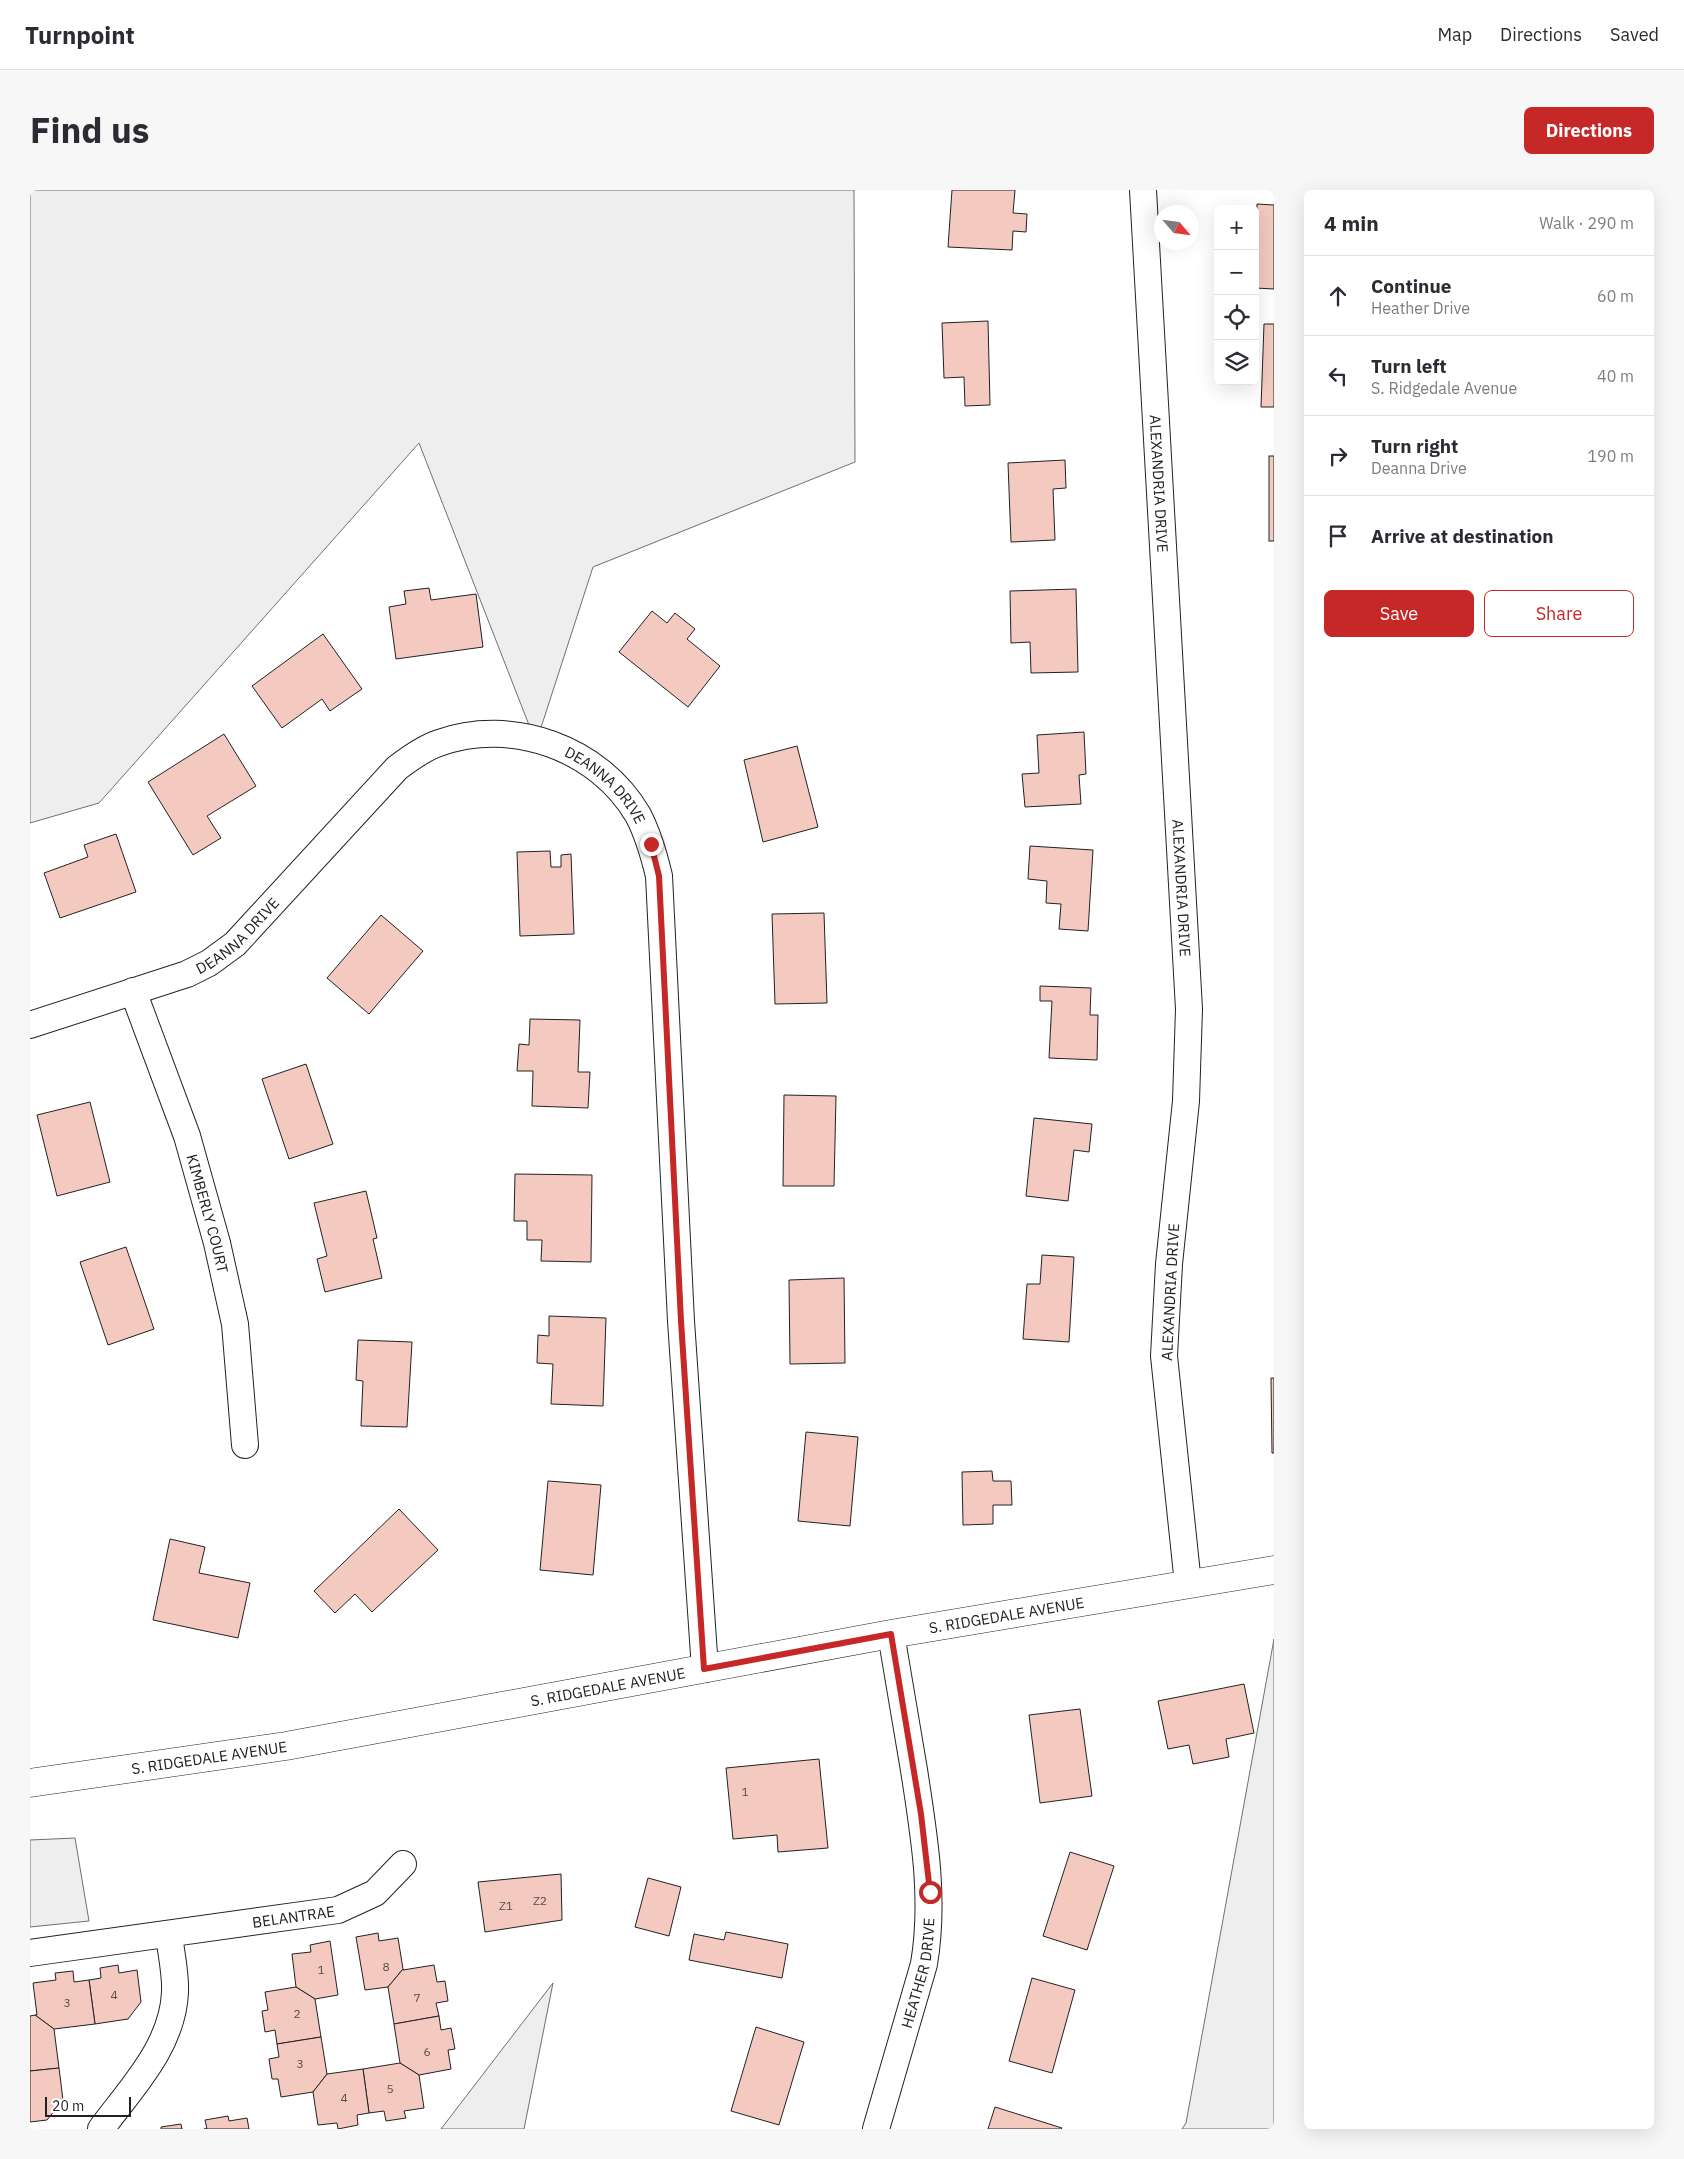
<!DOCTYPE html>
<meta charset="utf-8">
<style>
:root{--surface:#fff;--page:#f7f7f7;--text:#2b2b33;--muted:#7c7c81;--line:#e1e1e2;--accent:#c62828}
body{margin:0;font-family:"IBM Plex Sans",sans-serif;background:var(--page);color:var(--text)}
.controls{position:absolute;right:15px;top:15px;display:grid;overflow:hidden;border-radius:8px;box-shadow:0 5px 20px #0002}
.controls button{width:45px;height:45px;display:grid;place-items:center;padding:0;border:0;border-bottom:1px solid var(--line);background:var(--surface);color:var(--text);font:25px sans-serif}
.compass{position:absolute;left:1124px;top:15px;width:45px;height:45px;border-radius:50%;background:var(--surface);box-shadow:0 5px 20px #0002;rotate:118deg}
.scale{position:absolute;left:15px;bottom:12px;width:86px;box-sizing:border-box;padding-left:5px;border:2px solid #222;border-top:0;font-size:14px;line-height:18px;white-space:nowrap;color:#222;-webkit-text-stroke:4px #fff;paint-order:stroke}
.stop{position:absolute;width:15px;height:15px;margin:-11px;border:4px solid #c62828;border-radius:50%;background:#fff}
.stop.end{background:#c62828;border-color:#fff;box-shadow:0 1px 5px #0008}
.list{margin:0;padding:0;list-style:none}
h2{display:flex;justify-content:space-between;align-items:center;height:65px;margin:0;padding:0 20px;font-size:21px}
h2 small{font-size:16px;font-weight:400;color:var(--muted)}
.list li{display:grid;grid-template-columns:32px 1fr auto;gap:15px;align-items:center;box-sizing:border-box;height:80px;padding:0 20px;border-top:1px solid var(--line)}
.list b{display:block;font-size:19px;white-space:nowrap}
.list p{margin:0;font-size:16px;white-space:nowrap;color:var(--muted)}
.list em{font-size:16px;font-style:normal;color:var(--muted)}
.actions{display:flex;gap:10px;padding:15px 20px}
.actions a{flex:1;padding:11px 0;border:1px solid var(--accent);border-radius:8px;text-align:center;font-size:18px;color:var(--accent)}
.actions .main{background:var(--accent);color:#fff}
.icon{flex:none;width:28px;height:28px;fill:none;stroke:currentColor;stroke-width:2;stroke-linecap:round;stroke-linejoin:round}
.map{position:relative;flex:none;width:1244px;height:1939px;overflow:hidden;border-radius:8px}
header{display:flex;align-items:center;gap:30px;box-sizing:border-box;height:70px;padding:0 25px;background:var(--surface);border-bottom:1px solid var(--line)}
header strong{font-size:24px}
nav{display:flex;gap:28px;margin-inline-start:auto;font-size:18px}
.intro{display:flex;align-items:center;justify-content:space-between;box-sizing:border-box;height:120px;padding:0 30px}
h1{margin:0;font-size:35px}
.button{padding:12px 22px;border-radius:8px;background:var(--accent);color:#fff;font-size:18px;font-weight:700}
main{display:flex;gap:30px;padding:0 30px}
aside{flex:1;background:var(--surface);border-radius:8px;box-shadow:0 5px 20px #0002}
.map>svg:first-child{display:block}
.green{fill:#eee;stroke:#6f6f6f}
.building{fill:#f3c9c0;stroke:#222}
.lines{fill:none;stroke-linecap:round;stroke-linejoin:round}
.minor-casing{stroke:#222;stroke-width:28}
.secondary-casing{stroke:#222;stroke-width:29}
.minor{stroke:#fff;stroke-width:26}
.secondary{stroke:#fff;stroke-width:28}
.route{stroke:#c62828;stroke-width:6}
.labels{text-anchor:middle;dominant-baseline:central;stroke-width:4;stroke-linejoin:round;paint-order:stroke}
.number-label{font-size:12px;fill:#564c4a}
.street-label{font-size:15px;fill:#222;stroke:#fff}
</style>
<header>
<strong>Turnpoint</strong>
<nav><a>Map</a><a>Directions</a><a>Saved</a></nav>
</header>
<div class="intro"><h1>Find us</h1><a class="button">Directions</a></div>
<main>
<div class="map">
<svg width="1244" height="1939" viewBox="0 0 1244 1939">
<rect width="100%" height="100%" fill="#fff"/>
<g class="green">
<path d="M0 0H824L825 272 563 377 506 553 389 253 69 613 0 633Z"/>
<path d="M1244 1449V1939H1152L1156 1933Z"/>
<path d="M45 1648 59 1731 0 1737V1650Z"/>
<path d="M523 1793 494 1939H411Z"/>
</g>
<g class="building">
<path d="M922 0H985L983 23 997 24 996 42 983 41 982 60 918 57Z"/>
<path d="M1227 14 1244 15V99L1225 98Z"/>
<path d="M958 131 960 215 935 216 934 187 914 188 912 133Z"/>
<path d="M1234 134H1244V217H1231Z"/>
<rect x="1239" y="266" width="5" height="85"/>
<path d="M1035 270 1036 298 1023 299 1025 350 981 352 978 273Z"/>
<path d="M399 398 401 410 446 404 453 457 366 469 359 417 376 414 374 401Z"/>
<path d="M1046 399 1048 482 1001 483 1000 452 981 453 980 401Z"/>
<path d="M622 421 637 433 645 423 665 439 657 449 690 476 658 517 589 462Z"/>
<path d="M293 444 332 499 300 521 292 509 252 538 222 496Z"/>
<path d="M1054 542 1056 584 1049 585 1051 614 995 617 992 584 1009 583 1007 545Z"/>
<path d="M194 544 226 596 177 626 191 648 163 665 118 592Z"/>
<path d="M767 556 788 637 733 652 714 570Z"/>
<path d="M86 644 106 702 30 728 14 683 58 667 54 655Z"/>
<path d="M1000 656 1063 660 1058 741 1029 739 1031 714 1016 713 1017 691 998 689Z"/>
<path d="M520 661 521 677H531V665L541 664 544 744 490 746 487 662Z"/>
<path d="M794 723 797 813 745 814 742 724Z"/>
<path d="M351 725 393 761 339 824 297 788Z"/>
<path d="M1010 796 1061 798 1060 825H1068L1067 870 1019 868 1022 811H1010Z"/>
<path d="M500 829 550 830 548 882H560L558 918 502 916 503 881H487L489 854 499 855Z"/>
<path d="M276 874 303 954 259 969 232 889Z"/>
<path d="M754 905 806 906 804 996H753Z"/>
<path d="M60 912 80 992 27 1006 7 925Z"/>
<path d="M1004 928 1062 934 1059 962 1044 960 1038 1011 996 1006Z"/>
<path d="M485 984 562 985 561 1072 511 1071 512 1050H497V1031H484Z"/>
<path d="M336 1001 347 1048 343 1049 352 1088 295 1102 287 1069 297 1066 284 1013Z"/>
<path d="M96 1057 124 1139 78 1155 50 1072Z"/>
<path d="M1012 1065 1044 1067 1039 1152 993 1149 997 1094H1010Z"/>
<path d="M814 1088 815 1173 760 1174 759 1090Z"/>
<path d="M519 1126 576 1128 573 1216 521 1214 523 1174 507 1173 508 1145 519 1146Z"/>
<path d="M328 1150 382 1152 377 1237 331 1236 333 1191 326 1190Z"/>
<path d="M1241 1188H1244V1263H1242Z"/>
<path d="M776 1242 828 1247 820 1336 768 1331Z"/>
<path d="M962 1281 963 1291H981L982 1315H963V1334L933 1335 932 1282Z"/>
<path d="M518 1291 571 1295 563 1385 510 1380Z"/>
<path d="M369 1319 408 1360 342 1422 325 1404 305 1423 284 1401Z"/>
<path d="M140 1349 175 1357 169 1383 220 1393 208 1448 123 1430Z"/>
<path d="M1214 1494 1224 1543 1196 1549 1199 1567 1163 1574 1159 1555 1138 1559 1128 1511Z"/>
<path d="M1050 1519 1062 1606 1010 1613 999 1525Z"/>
<path d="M789 1569 798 1658 748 1662 747 1645 703 1649 696 1578Z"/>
<path d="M1040 1662 1084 1676 1057 1760 1013 1746Z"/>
<path d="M531 1684 532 1730 455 1742 448 1692Z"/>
<path d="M618 1688 651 1697 639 1746 605 1737Z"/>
<path d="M696 1742 758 1754 752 1788 659 1770 664 1744 694 1750Z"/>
<path d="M348 1743 349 1751 368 1748 373 1779 358 1797 335 1800 326 1747Z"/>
<path d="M300 1751 308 1805 285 1809 266 1797 262 1764 281 1762 280 1755Z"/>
<path d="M88 1775 89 1783 107 1780 111 1812 98 1829 65 1834 59 1790 71 1788 70 1778Z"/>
<path d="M404 1775 407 1792 415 1791 418 1811 406 1813 409 1826 364 1834 358 1797 373 1779V1780Z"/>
<path d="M43 1781 44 1792 59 1790 65 1834 24 1839 5 1825H7L3 1793 26 1790 25 1783Z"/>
<path d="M1002 1788 1045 1800 1022 1883 979 1871Z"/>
<path d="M266 1797 285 1809 291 1847 247 1854 245 1840 235 1842 232 1821 238 1820 235 1802Z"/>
<path d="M5 1825 24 1839 29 1878 0 1881V1826Z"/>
<path d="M409 1826 411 1840 421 1838 425 1859 418 1860 421 1879 389 1885 370 1873 364 1834Z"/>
<path d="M726 1837 774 1852 749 1935 701 1921Z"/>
<path d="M291 1847 297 1884 283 1902 251 1907 248 1889H242L239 1869 249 1867 247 1854Z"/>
<path d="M370 1873 389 1885 394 1918 374 1921 376 1928 356 1931 354 1921 339 1923 333 1879Z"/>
<path d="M29 1878 33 1910 17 1930 0 1932V1881Z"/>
<path d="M333 1879 339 1923 327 1925 328 1935 308 1939 307 1933 288 1935 283 1902 297 1884Z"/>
<path d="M965 1917 1032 1938 1031 1939H958Z"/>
<path d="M198 1926 199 1931 217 1928 219 1939H174H177L175 1930Z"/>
<path d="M151 1934 152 1939H131V1937Z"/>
</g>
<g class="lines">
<g class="minor-casing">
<g id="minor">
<path id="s1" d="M1113 0 1159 819 1156 911 1139 1074 1134 1166 1158 1394"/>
<path id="s2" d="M103 801 157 946 187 1053 205 1134 215 1255"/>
<path id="s3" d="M0 835 157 784 179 773 205 754 367 578C380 568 394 558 409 553 482 527 569 558 608 625 618 644 624 665 629 686L651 1131 675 1479"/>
<path id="s4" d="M0 1763 308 1720 345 1703 373 1674"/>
<path d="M71 1939C101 1898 143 1856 145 1802 146 1784 141 1763 139 1745"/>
<path id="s5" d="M846 1939 894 1774C905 1708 894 1645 884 1580 876 1535 869 1489 861 1444"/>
</g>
</g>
<g class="secondary-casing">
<g id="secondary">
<path id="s6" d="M0 1593 256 1556 861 1444 1244 1380"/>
</g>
</g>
<use href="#minor" class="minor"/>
<use href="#secondary" class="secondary"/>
</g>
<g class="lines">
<path class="route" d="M621 654 629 686 651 1131 674 1479 861 1444 891 1624 900 1702"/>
</g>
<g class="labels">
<g class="number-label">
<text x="715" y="1601">1</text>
<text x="510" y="1710">Z2</text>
<text x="476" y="1715">Z1</text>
<text x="356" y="1776">8</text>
<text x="291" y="1779">1</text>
<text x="84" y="1804">4</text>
<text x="387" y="1807">7</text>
<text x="37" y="1812">3</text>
<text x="267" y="1823">2</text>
<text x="397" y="1861">6</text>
<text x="270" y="1873">3</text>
<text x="360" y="1898">5</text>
<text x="314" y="1907">4</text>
</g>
<g class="street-label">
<text stroke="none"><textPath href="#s1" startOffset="294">ALEXANDRIA DRIVE</textPath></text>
<text stroke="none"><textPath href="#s3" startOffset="694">DEANNA DRIVE</textPath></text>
<text stroke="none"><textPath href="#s1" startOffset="699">ALEXANDRIA DRIVE</textPath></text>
<text stroke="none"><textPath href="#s3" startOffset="229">DEANNA DRIVE</textPath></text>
<text stroke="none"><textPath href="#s2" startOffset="235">KIMBERLY COURT</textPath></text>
<text transform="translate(1140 1102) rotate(-87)">ALEXANDRIA DRIVE</text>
<text stroke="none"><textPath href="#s6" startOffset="991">S. RIDGEDALE AVENUE</textPath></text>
<text stroke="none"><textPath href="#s6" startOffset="586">S. RIDGEDALE AVENUE</textPath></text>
<text stroke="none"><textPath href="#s6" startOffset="181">S. RIDGEDALE AVENUE</textPath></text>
<text stroke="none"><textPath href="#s4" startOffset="266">BELANTRAE</textPath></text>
<text stroke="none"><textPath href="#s5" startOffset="162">HEATHER DRIVE</textPath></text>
</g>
</g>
</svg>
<div class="controls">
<button>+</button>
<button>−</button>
<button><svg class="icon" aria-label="locate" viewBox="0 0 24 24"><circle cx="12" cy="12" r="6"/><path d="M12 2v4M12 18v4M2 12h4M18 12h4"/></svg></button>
<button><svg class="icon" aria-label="layers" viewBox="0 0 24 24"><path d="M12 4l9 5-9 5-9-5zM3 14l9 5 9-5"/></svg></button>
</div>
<svg class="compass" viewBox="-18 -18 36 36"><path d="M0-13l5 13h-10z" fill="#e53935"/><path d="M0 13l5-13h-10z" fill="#7c7c81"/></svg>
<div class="scale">20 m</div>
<div class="stop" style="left:900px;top:1702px"></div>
<div class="stop end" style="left:621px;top:654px"></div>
</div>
<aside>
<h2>4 min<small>Walk · 290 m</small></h2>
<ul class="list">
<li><svg class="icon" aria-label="ahead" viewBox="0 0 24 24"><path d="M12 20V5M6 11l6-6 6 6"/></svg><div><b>Continue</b><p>Heather Drive</p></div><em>60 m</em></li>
<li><svg class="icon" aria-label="left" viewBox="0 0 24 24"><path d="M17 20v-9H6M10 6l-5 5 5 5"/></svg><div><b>Turn left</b><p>S. Ridgedale Avenue</p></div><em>40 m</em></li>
<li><svg class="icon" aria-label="right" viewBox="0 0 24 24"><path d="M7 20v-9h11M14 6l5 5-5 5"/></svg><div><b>Turn right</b><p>Deanna Drive</p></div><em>190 m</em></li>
<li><svg class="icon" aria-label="arrive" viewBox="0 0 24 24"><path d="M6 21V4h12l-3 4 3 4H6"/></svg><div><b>Arrive at destination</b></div></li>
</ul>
<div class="actions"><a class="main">Save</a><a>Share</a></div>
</aside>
</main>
